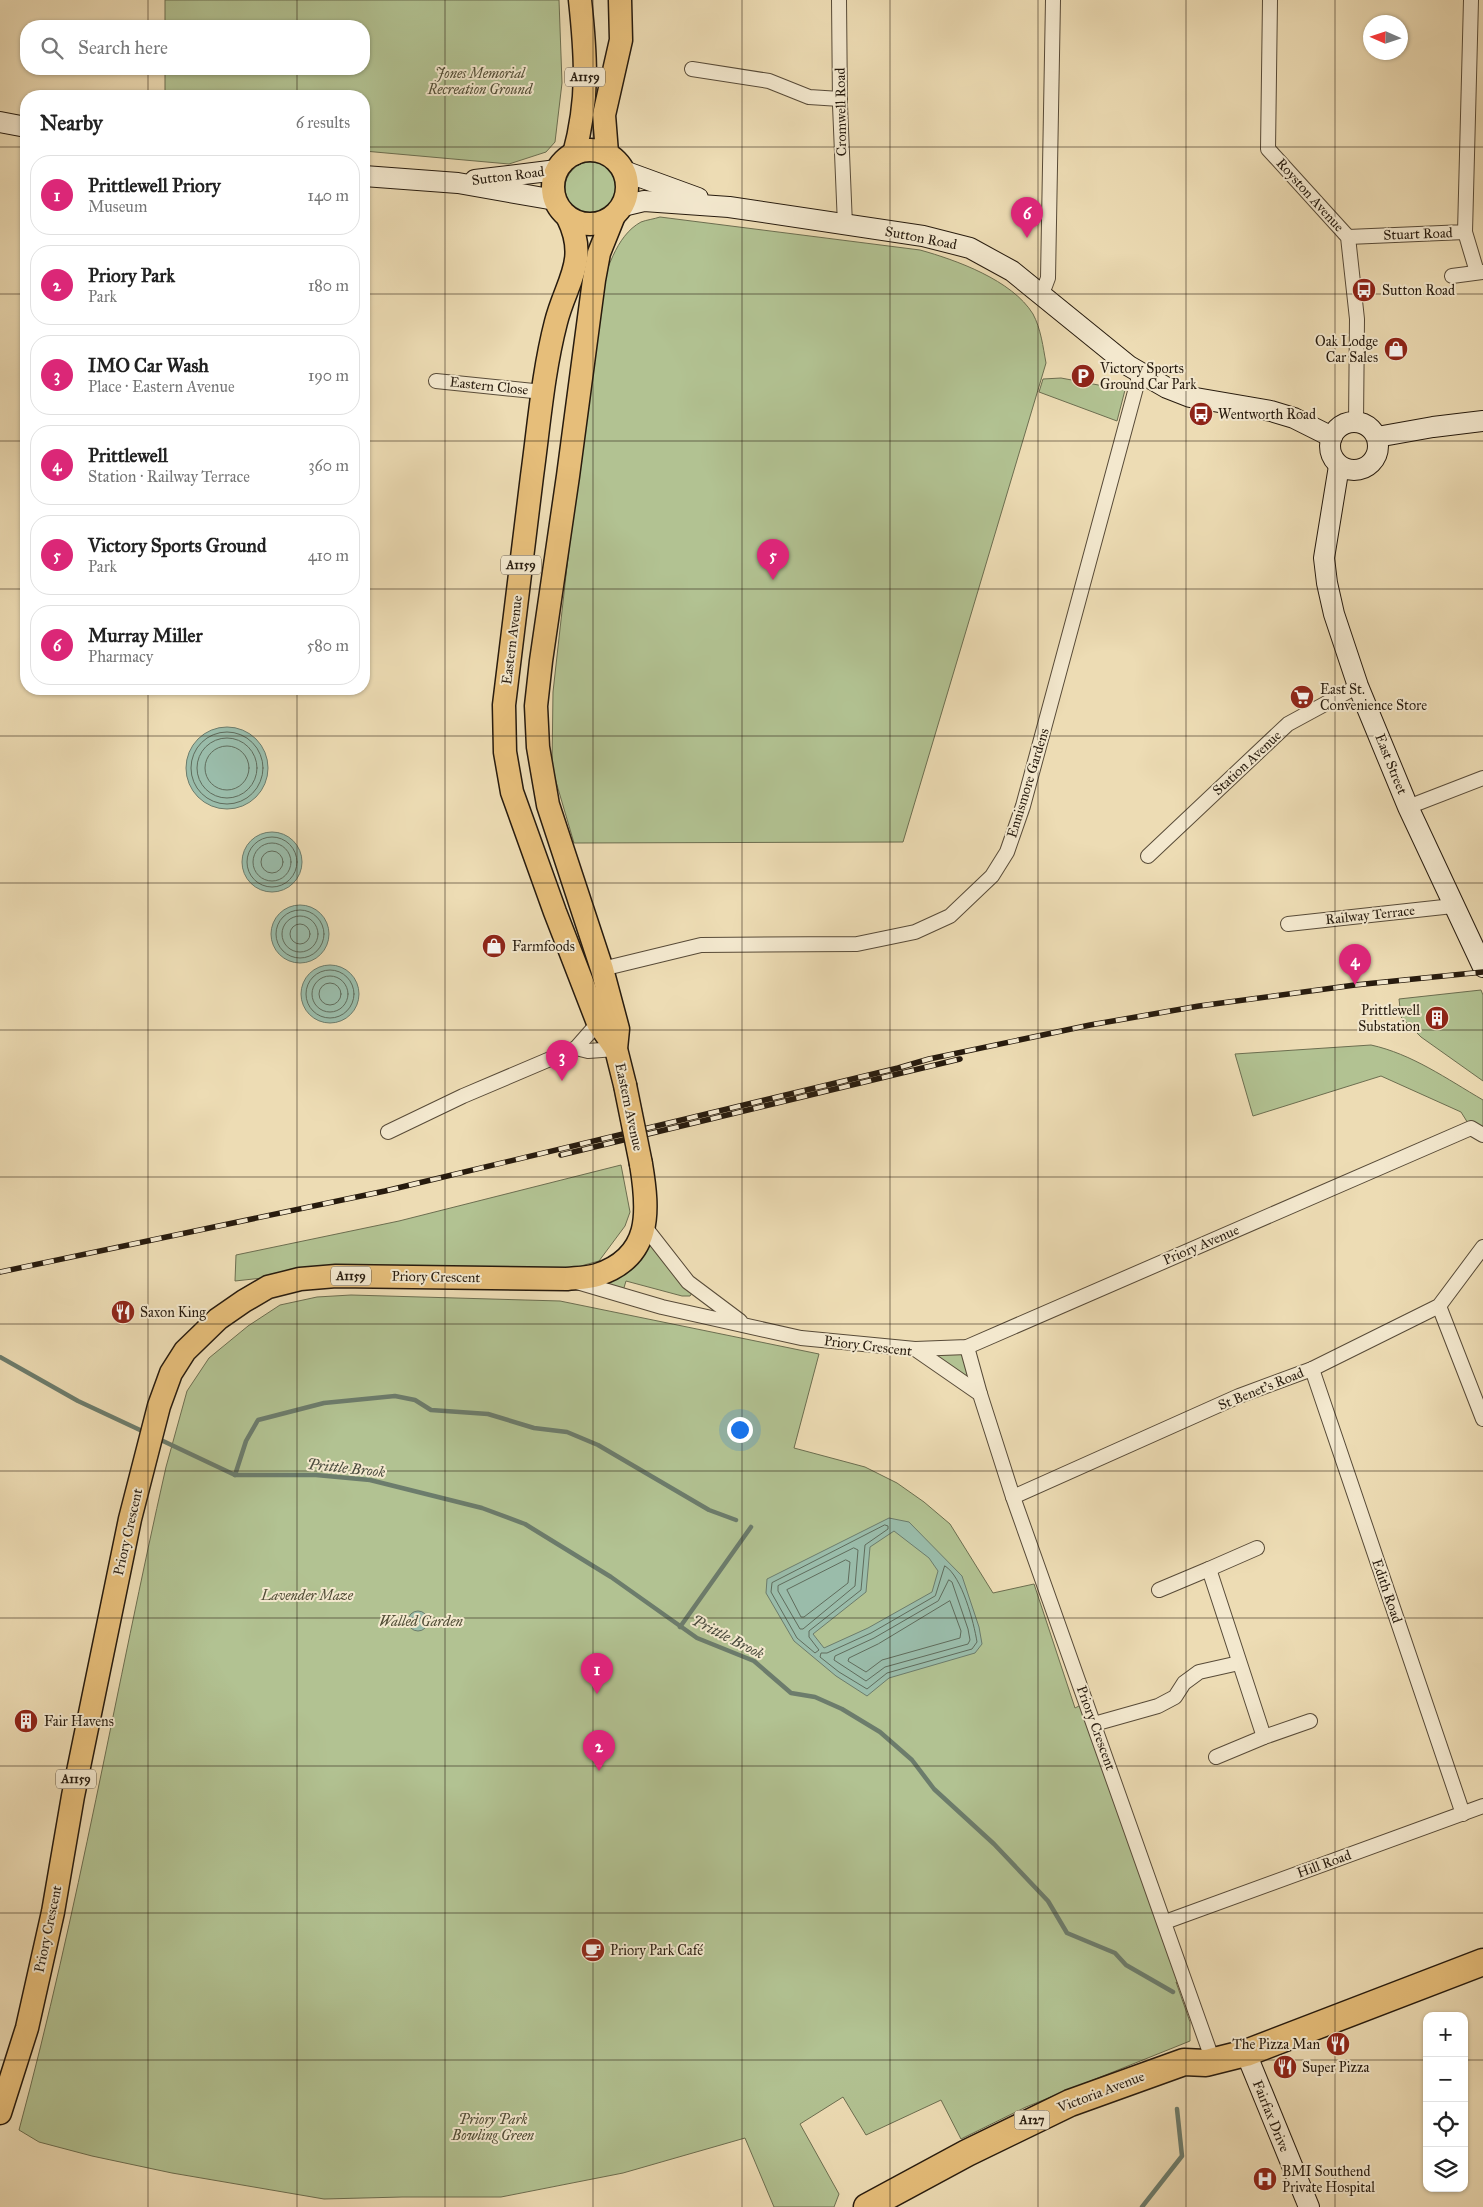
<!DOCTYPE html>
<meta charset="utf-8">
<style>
:root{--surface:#fff;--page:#f6f6f6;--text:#222;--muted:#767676;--line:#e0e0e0;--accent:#db2777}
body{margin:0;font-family:"IM FELL Great Primer",serif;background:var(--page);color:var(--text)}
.controls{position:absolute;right:15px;bottom:15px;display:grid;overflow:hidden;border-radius:10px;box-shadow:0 1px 4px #0004}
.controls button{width:45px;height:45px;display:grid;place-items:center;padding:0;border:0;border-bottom:1px solid var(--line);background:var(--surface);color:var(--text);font:25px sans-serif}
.compass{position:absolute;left:1363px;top:15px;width:45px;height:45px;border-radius:50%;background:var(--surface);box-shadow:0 1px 4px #0004;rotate:273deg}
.you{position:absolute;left:739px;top:1429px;width:18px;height:18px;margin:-12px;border:4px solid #fff;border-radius:50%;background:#1a73e8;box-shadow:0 0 0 8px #1a73e833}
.badge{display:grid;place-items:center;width:32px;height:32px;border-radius:50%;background:var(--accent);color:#fff;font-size:16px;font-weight:700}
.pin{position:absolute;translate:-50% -41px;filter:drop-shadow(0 1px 2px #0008)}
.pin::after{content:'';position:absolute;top:26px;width:18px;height:15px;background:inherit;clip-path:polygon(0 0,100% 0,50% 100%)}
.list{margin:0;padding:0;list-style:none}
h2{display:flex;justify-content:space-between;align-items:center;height:65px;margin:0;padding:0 20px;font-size:21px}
h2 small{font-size:16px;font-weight:400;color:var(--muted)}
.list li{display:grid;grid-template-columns:32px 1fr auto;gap:15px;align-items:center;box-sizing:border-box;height:80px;margin:0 10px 10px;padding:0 10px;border:1px solid var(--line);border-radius:20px}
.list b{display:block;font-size:19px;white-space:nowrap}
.list p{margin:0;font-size:16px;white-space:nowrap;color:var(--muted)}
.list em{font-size:16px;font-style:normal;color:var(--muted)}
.icon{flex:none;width:28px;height:28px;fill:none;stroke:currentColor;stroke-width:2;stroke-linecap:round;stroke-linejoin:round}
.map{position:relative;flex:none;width:1483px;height:2207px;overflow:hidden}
.search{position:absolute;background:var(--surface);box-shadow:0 1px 4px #0004;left:20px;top:20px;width:350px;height:55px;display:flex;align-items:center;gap:12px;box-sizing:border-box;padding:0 18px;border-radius:20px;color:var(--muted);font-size:19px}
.panel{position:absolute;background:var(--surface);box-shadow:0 1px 4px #0004;left:20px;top:90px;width:350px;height:605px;border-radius:20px}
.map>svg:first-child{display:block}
.green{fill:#b2c292;stroke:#6c6e50}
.water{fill:#9abcaa;stroke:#6c7c6c;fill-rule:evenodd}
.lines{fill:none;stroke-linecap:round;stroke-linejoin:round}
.shore{stroke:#606c5c;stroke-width:1}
.stream{stroke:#6c7c6c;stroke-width:4.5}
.street-casing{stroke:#584b38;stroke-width:16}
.secondary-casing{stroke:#271b0e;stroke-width:22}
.primary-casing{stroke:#271b0e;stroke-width:25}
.highway-casing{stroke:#271b0e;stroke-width:29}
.street{stroke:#f3e8ce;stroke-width:14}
.secondary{stroke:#f3e8ce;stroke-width:20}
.primary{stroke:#e6be7a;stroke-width:22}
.highway{stroke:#e6be7a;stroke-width:26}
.rail-casing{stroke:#271b0e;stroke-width:5.5}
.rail{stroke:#f3e8ce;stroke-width:4;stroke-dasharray:11;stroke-linecap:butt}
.primary-bridge-casing{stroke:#271b0e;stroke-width:25;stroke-linecap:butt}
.primary-bridge{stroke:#e6be7a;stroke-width:22}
.grid{fill:none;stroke:#271b0e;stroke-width:1;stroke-opacity:0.55}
.labels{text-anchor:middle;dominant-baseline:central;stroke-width:4;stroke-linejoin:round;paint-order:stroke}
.shield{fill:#f3e8ce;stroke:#645848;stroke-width:1}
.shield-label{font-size:12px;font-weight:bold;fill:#271b0e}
.park-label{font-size:14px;font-style:italic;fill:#514d36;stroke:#f3e8ce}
.street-label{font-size:14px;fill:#271b0e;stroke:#f3e8ce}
.poi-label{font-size:14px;fill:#271b0e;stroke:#f3e8ce;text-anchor:start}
.water-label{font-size:15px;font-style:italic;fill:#4a4b3d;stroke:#f3e8ce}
</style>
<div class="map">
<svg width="1483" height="2207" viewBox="0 0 1483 2207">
<rect width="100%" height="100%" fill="#eddcb4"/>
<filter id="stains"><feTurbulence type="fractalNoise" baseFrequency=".004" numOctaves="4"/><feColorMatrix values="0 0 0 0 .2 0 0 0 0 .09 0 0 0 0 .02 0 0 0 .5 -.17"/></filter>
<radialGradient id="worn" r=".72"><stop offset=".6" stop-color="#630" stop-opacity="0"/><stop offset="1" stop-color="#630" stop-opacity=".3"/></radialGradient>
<g class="green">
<path d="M165 0H559L562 83 555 142 546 152 509 164 364 151V96H165V69H364V26H165Z"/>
<circle cx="591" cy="188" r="26"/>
<path d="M660 217 920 250C956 260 1012 280 1033 314 1041 329 1043 347 1046 363L903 842 574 843 552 768 553 692 597 297C607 273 615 236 641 222 646 220 654 219 660 217Z"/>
<path d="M1061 378 1125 390 1117 421 1039 392 1043 379Z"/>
<path d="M1481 990 1483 995V1081L1421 1037 1401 1017 1399 999Z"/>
<path d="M1371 1045C1412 1054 1447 1079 1483 1100V1135L1471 1128 1461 1112 1381 1076 1253 1116 1235 1054Z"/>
<path d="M621 1165 630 1212 625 1226 599 1261 566 1270H336L235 1281 236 1255 399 1221Z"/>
<path d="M648 1242 692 1293 690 1296H682L626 1281 623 1291 592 1285Z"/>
<path d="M351 1295 560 1301 819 1354 794 1448 865 1467 897 1483 924 1502 950 1524 993 1593 1034 1584 1075 1708 1081 1705 1181 1985 1176 1982 1190 2022V2041L1026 2107 961 2139 941 2100 866 2135 843 2097 800 2124 839 2194 834 2207H774L745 2138 623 2173 501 2197H402L324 2199 172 2173 92 2156 39 2142 19 2130C78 1912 116 1688 166 1467L187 1391 209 1358 248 1326 280 1305 317 1297Z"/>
<path d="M967 1347 980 1394 915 1349Z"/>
</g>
<g class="water">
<circle cx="227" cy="768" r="41"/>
<circle cx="272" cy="862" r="30"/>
<circle cx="300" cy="934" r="29"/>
<circle cx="330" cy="994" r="29"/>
<path d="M889 1518 909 1522 962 1576 979 1627 982 1644 975 1653 889 1678 867 1696 836 1676 794 1641 766 1593 767 1579ZM894 1531 929 1558 938 1571 932 1592 868 1628 824 1648 813 1634 866 1592 870 1547Z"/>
<circle cx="418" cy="1621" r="10"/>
</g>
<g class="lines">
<g class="shore">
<circle cx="227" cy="768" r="36"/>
<circle cx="227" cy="768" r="30"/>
<circle cx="227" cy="768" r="22"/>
<circle cx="272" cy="862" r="25"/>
<circle cx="272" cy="862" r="19"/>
<circle cx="272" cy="862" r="11"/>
<circle cx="300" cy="934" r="24"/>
<circle cx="300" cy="934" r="18"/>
<circle cx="300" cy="934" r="10"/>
<circle cx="330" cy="994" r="24"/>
<circle cx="330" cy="994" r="18"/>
<circle cx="330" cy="994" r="11"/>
<path d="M885 1525 888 1526V1529L865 1545 861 1590 809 1631V1637L819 1650 815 1653 797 1638 771 1592 772 1583Z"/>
<path d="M854 1548 858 1550 855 1586 803 1629H800L778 1591V1586Z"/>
<path d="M846 1560 850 1562 848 1583 804 1617H801L787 1590Z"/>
<path d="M945 1566C962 1576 974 1623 977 1642L972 1649 887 1673 867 1689 839 1672 820 1657 821 1653H827L871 1633 935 1596Z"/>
<path d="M949 1580 952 1582 968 1629 970 1640 968 1644 885 1667 866 1681 834 1660 835 1656 874 1638 938 1601Z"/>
<path d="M950 1601 961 1631 960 1638 882 1660 866 1672 848 1661 849 1658 878 1644Z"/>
</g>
<g class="stream">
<path d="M0 1357 78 1401 140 1430"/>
<path d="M163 1441 235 1475H316L370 1480 482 1508 525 1524 611 1577 697 1638 754 1661 791 1693 815 1697 842 1709 880 1732 912 1760 934 1789 994 1844 1048 1901 1067 1933 1115 1953 1126 1965 1173 1992"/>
<path d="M235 1475 246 1441 258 1420 324 1403 395 1396 415 1400 431 1410 488 1414 534 1428 567 1432 598 1445 709 1510 736 1520"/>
<path d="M680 1627 751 1527"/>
<path d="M1142 2207 1182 2156 1177 2109"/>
</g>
<g class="street-casing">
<g id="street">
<path d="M839 0 840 105 845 225"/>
<path d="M1270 0 1268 149 1348 237 1357 319 1356 422"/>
<path d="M692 69 769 81 809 97 840 99"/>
<path d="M1465 232 1477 272"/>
<path d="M1348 237 1465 232 1471 0"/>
<path d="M1452 276 1483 272"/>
<path d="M1042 294 1048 278 1053 0"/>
<path d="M436 381 543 392"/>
<path d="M1408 807 1483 778"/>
<path d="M1148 856 1288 724 1358 686"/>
<path d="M1288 924 1453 906"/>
<path d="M602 969 701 945 857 944 915 932 950 916 992 876 1007 852 1023 806 1140 373"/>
<path d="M576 1048 588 1051 616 1049"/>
<path d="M388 1132 463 1096 576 1048 598 1023"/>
<path d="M645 1227 688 1282 740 1321"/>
<path d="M577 1282 662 1307 801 1338 915 1349 980 1394 1013 1497 1213 2061"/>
<path d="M1439 1306 1483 1419"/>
<path d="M967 1347 980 1394"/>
<path d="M915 1349 967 1347 1471 1128 1483 1135"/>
<path d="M1312 1369 1463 1814"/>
<path d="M1013 1497 1239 1396 1312 1369 1439 1306 1483 1247"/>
<path d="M1209 1569 1257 1548"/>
<path d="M1159 1590 1209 1569 1264 1737"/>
<path d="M1094 1724 1158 1706 1175 1697 1184 1683 1199 1672 1239 1663"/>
<path d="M1216 1757 1264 1737 1310 1721"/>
<path d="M1165 1922 1483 1806"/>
</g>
</g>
<g class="secondary-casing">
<g id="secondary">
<path d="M0 122 26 127"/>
<path d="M624 171 698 198"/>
<path d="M364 176 458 183 555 200"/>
<path d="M475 180 557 170"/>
<path d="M623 206 644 201 729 207 923 236 970 248 1012 271 1129 366 1167 388 1190 397 1271 411 1294 418 1332 437"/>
<circle cx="1354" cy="446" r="24"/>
<path d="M1377 437 1433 427 1483 421"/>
<path d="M1339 466 1324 558 1327 583 1334 614 1358 686 1408 807 1483 967"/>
<path d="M1246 2053 1309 2207"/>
</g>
</g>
<g class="primary-casing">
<g id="primary">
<circle cx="590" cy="187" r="37"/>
<path d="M607 153 604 115 621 40 620 0"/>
<path d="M574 154C589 99 586 56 580 0"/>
<path d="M568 218C589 261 566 282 556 322 543 372 539 425 532 476 523 552 514 628 504 705L505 752 512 792 555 912 598 1023 616 1049"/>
<path d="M613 218 599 253 594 280 568 476 541 661 536 706 538 747 548 805 602 969 618 1029 616 1049 625 1085"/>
<path d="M0 2113 27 2028 53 1912 73 1796 130 1519 159 1406 171 1373 185 1351 218 1319 244 1301 268 1287 300 1279 336 1276 567 1279C576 1278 588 1278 597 1275 652 1257 649 1212 641 1164"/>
</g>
</g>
<g class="highway-casing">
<path id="highway" d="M867 2207 967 2153 1070 2103 1184 2062 1206 2063 1246 2053 1483 1962"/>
</g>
<use href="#street" class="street"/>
<use href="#secondary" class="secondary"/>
<use href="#primary" class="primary"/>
<use href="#highway" class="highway"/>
<g class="rail-casing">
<g id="rail">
<path d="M561 1155 960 1059"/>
<path d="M0 1272 385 1191 898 1068 929 1059 1090 1025 1199 1006 1355 985 1483 972"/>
</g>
</g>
<use href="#rail" class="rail"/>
<g class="primary-bridge-casing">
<path id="primary-bridge" d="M625 1085 641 1164"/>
</g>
<use href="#primary-bridge" class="primary-bridge"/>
</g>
<path class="grid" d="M148 0V26M297 0V26M445 0V2207M593 0V2207M742 0V2207M890 0V2207M1038 0V2207M1186 0V2207M1335 0V2207M148 69V96M297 69V96M0 147H26M364 147H1483M0 294H26M364 294H1483M0 441H26M364 441H1483M0 589H26M364 589H1483M148 689V2207M297 689V2207M0 736H1483M0 883H1483M0 1030H1483M0 1177H1483M0 1324H1483M0 1471H1483M0 1618H1483M0 1766H1483M0 1913H1483M0 2060H1427M1464 2060H1483"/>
<defs>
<g id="bus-disc" transform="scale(1.25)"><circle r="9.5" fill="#8f2418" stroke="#f3e8ce"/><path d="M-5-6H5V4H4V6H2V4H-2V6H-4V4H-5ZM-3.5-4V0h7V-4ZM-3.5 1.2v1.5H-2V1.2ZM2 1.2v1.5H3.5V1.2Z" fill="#fff"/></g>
<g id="shop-disc" transform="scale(1.25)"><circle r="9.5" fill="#8f2418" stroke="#f3e8ce"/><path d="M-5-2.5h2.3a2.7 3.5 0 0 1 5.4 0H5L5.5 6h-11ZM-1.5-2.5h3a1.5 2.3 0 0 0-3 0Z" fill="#fff"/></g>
<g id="parking-disc" transform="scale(1.25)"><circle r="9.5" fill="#8f2418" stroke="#f3e8ce"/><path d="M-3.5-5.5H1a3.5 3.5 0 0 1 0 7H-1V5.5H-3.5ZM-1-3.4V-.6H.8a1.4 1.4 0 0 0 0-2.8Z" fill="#fff"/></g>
<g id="supermarket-disc" transform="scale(1.25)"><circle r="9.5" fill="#8f2418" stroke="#f3e8ce"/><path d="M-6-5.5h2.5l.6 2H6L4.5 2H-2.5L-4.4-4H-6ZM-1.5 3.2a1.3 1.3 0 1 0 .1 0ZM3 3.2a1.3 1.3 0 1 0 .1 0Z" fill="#fff"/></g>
<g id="building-disc" transform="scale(1.25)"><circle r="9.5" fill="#8f2418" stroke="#f3e8ce"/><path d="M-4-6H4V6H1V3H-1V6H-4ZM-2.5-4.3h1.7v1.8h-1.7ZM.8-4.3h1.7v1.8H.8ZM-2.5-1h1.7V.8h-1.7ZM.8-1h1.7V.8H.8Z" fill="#fff"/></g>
<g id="restaurant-disc" transform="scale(1.25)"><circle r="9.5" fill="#8f2418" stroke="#f3e8ce"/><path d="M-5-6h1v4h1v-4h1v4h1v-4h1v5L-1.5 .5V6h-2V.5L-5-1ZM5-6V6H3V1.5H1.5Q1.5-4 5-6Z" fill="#fff"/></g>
<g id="cafe-disc" transform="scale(1.25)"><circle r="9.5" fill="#8f2418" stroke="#f3e8ce"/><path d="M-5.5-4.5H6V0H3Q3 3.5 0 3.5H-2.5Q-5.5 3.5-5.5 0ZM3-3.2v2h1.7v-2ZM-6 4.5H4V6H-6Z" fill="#fff"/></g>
<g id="hospital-disc" transform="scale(1.25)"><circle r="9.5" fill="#8f2418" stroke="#f3e8ce"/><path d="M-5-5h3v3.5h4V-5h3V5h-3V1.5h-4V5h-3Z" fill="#fff"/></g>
</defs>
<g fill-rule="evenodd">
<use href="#bus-disc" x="1364" y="290"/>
<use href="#shop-disc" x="1396" y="349"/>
<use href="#parking-disc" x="1083" y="376"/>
<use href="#bus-disc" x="1201" y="414"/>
<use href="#supermarket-disc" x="1302" y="697"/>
<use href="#shop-disc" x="494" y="946"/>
<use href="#building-disc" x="1437" y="1018"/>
<use href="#restaurant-disc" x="123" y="1312"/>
<use href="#building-disc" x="26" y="1721"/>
<use href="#cafe-disc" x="593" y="1950"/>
<use href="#restaurant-disc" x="1338" y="2044"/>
<use href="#restaurant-disc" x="1285" y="2067"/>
<use href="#hospital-disc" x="1265" y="2179"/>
</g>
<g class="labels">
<g class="shield">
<rect x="565" y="67.5" width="40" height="19" rx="4"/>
<rect x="501" y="555.5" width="40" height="19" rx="4"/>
<rect x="331" y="1266.5" width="40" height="19" rx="4"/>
<rect x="56" y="1769.5" width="40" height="19" rx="4"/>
<rect x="1014.5" y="2110.5" width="35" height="19" rx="4"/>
</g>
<g class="shield-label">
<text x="585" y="77">A1159</text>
<text x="521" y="565">A1159</text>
<text x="351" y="1276">A1159</text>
<text x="76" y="1779">A1159</text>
<text x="1032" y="2120">A127</text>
</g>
<g class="park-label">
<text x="480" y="73">Jones Memorial<tspan x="480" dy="16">Recreation Ground</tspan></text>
<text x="307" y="1595">Lavender Maze</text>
<text x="421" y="1621">Walled Garden</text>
<text x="493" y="2119">Priory Park<tspan x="493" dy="16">Bowling Green</tspan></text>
</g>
<g class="street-label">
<text transform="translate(841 112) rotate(-91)">Cromwell Road</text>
<text transform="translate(508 176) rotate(-7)">Sutton Road</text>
<text transform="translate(1310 195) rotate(48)">Royston Avenue</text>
<text transform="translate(1418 234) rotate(-2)">Stuart Road</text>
<text transform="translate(921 238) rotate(11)">Sutton Road</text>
<text transform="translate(489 386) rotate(6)">Eastern Close</text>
<text transform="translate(512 640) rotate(-83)">Eastern Avenue</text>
<text transform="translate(1247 763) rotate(-43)">Station Avenue</text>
<text transform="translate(1391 764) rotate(68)">East Street</text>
<text transform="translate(1028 783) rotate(-73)">Ennismore Gardens</text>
<text transform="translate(1370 915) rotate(-6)">Railway Terrace</text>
<text transform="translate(629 1107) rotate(78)">Eastern Avenue</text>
<text transform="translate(1201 1245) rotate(-23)">Priory Avenue</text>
<text transform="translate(436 1277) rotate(1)">Priory Crescent</text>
<text transform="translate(868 1346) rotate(7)">Priory Crescent</text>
<text transform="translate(1261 1389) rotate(-22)">St Benet's Road</text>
<text transform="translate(128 1532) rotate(-77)">Priory Crescent</text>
<text transform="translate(1387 1591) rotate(71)">Edith Road</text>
<text transform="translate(1096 1728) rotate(70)">Priory Crescent</text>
<text transform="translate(1324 1864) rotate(-20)">Hill Road</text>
<text transform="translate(48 1929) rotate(-78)">Priory Crescent</text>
<text transform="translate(1101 2092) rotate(-21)">Victoria Avenue</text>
<text transform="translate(1271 2116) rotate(68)">Fairfax Drive</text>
</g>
<g class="poi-label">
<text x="1382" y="290">Sutton Road</text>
<text x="1378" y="341" text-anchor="end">Oak Lodge<tspan x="1378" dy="16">Car Sales</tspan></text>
<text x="1100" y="368">Victory Sports<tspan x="1100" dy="16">Ground Car Park</tspan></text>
<text x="1218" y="414">Wentworth Road</text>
<text x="1320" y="689">East St.<tspan x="1320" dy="16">Convenience Store</tspan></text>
<text x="512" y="946">Farmfoods</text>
<text x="1420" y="1010" text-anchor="end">Prittlewell<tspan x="1420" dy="16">Substation</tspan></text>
<text x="140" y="1312">Saxon King</text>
<text x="44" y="1721">Fair Havens</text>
<text x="610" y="1950">Priory Park Café</text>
<text x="1320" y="2044" text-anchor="end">The Pizza Man</text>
<text x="1302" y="2067">Super Pizza</text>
<text x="1282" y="2171">BMI Southend<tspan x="1282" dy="16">Private Hospital</tspan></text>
</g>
<g class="water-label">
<text transform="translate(346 1468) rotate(6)">Prittle Brook</text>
<text transform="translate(728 1637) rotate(27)">Prittle Brook</text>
</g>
</g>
<rect width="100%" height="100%" filter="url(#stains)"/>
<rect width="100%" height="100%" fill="url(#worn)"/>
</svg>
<div class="controls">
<button>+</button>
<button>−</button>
<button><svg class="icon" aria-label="locate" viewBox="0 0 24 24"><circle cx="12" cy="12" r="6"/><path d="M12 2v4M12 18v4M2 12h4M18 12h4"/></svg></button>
<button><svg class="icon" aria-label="layers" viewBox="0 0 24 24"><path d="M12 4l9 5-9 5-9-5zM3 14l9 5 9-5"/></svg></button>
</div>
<svg class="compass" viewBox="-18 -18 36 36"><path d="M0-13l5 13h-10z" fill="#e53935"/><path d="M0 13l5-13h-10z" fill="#767676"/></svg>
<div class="you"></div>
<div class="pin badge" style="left:597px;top:1694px">1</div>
<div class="pin badge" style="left:599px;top:1771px">2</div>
<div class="pin badge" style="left:562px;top:1081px">3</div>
<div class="pin badge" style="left:1355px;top:985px">4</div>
<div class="pin badge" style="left:773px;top:580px">5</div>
<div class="pin badge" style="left:1027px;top:238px">6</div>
<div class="search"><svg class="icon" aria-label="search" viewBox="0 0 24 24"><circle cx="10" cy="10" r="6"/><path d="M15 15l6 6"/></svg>Search here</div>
<section class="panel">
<h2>Nearby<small>6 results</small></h2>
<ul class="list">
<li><span class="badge">1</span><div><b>Prittlewell Priory</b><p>Museum</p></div><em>140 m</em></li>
<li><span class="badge">2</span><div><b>Priory Park</b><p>Park</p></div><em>180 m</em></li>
<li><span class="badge">3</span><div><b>IMO Car Wash</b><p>Place · Eastern Avenue</p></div><em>190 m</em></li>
<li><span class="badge">4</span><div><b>Prittlewell</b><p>Station · Railway Terrace</p></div><em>360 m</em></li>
<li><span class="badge">5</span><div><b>Victory Sports Ground</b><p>Park</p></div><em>410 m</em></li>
<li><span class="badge">6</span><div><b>Murray Miller</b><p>Pharmacy</p></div><em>580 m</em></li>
</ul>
</section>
</div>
